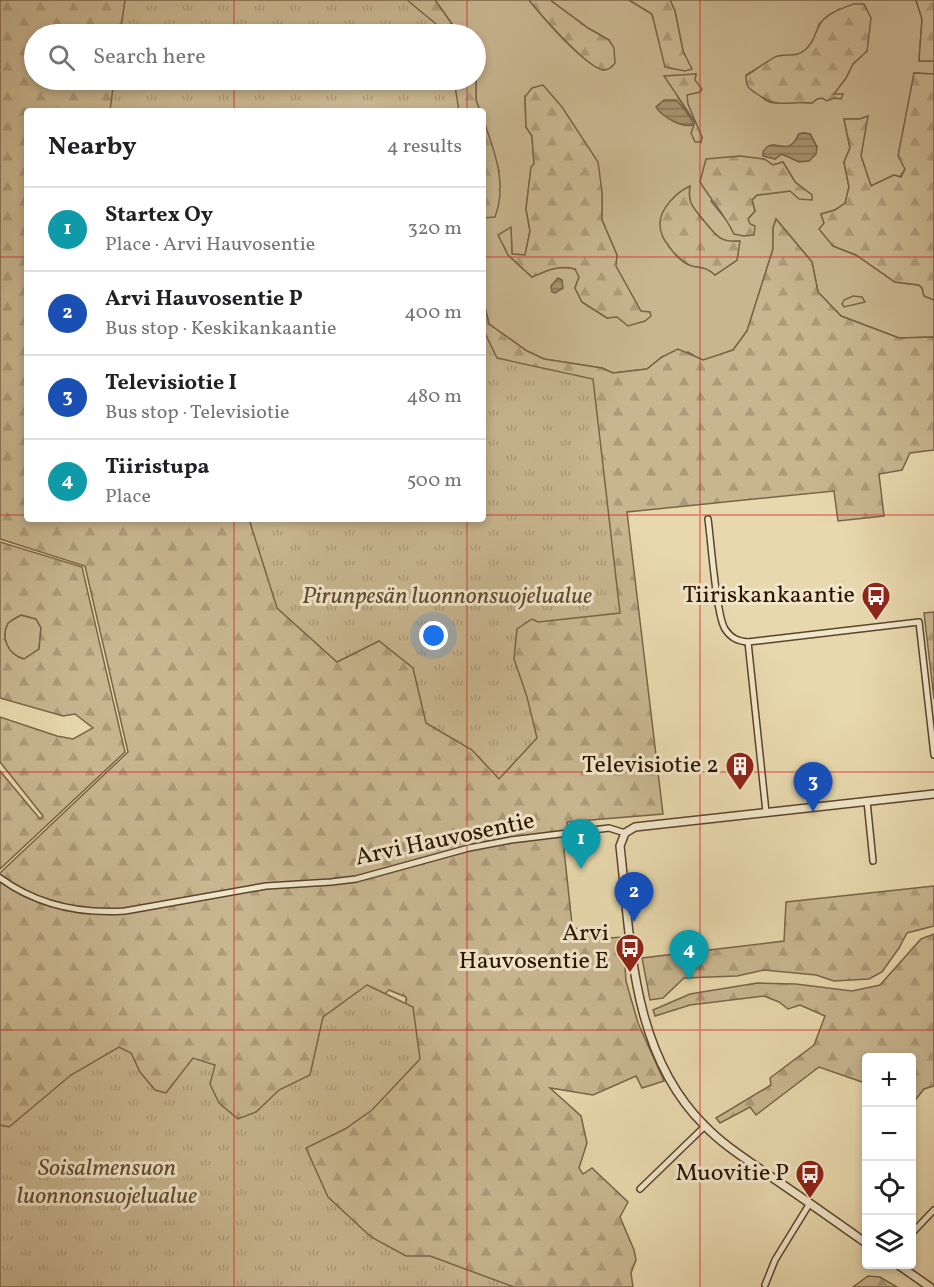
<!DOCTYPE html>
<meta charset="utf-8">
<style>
:root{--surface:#fff;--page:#f2f2f2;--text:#202124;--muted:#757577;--line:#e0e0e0;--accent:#8f2418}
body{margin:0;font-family:Vollkorn,serif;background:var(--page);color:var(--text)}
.controls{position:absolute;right:18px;bottom:18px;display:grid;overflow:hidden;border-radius:6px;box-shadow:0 3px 9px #0003}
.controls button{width:54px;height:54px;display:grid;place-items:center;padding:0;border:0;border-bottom:2px solid var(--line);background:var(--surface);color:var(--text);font:30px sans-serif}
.you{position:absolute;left:434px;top:636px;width:21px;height:21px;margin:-15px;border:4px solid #fff;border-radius:50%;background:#1a73e8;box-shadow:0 0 0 9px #1a73e833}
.badge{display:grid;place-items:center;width:39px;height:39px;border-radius:50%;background:var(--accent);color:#fff;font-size:20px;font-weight:700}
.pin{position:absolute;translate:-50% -50px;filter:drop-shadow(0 2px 3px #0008)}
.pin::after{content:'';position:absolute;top:32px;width:21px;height:18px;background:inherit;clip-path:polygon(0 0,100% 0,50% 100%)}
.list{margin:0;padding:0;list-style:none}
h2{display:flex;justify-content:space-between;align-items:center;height:78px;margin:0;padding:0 24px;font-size:26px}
h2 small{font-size:20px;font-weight:400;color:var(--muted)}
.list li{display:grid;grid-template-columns:39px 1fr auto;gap:18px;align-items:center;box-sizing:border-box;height:84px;padding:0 24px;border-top:2px solid var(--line)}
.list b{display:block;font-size:22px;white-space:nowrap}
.list p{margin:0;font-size:20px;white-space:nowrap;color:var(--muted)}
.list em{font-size:20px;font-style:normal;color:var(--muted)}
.icon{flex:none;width:33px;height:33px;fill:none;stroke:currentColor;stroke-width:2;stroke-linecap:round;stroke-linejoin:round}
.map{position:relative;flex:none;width:934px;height:1287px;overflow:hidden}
.search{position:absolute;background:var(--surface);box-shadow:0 3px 9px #0003;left:24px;top:24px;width:462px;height:66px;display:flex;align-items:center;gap:15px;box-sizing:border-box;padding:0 21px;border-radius:33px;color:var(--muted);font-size:22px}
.panel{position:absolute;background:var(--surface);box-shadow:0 3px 9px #0003;left:24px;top:108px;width:462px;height:414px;border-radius:6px}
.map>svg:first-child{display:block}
.grass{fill:#c8b690;stroke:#7a6448;stroke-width:1.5;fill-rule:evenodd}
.forest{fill:url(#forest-firs);stroke:#7a6448;stroke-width:1.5;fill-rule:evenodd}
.park{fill:url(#park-tufts);stroke:#7a6448;stroke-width:1.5}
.water{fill:url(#water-rules);stroke:#766144;stroke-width:1.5}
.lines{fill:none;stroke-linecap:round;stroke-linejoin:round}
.minor-casing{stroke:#5b442b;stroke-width:8}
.tertiary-casing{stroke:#5b442b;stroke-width:10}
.minor{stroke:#f0e6ca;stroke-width:5}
.tertiary{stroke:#f0e6ca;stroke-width:7}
.grid{fill:none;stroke:#d62828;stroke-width:1.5;stroke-opacity:0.55}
.labels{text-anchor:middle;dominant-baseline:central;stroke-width:6;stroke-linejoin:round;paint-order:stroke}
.poi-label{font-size:24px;fill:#2c1200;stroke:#f0e6ca;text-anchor:end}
.park-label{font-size:24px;font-style:italic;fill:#634b32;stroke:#f0e6ca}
.street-label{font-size:24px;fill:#2c1200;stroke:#f0e6ca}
</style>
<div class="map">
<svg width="934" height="1287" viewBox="0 0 934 1287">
<defs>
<pattern id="forest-firs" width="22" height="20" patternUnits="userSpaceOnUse" patternTransform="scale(1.5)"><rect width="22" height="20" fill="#c8b690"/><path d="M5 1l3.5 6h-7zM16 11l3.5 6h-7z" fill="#ac9b7a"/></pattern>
<pattern id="park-tufts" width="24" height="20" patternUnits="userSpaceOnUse" patternTransform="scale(1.5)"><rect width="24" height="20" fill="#c8b690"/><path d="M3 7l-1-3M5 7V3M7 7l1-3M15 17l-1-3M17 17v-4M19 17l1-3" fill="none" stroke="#ac9b7a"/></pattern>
<pattern id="water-rules" width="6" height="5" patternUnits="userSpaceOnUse" patternTransform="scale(1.5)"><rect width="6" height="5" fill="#a89572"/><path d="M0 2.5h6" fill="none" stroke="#89785b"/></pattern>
</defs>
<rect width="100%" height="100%" fill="#e8d8ad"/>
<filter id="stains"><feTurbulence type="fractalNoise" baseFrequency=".00333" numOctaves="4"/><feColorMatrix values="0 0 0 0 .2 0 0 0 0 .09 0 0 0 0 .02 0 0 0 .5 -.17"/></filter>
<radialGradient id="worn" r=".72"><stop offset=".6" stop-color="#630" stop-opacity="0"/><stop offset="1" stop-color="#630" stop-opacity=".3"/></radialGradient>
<g class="grass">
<path d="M435 0H529C546 21 579 61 603 70L609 40 588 28 550 0H629L652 14 656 27 691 69 683 51 675 11 670 0H916L922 19 919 61H934V74L914 73 905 169 900 177 894 175 871 186 861 156 867 117 860 119H844L850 148 844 162 849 187 845 204 835 210 821 214 833 246 856 255 895 282 919 285 922 288 924 296 934 300V337L899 338 841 316 818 292 812 262 776 219 773 228V249L747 331 733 350 703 361 688 352 662 357 647 369 613 373 602 368 544 359 527 351 489 324 483 299V218L495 216 499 171 483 119V111H480L476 100V34H459ZM839 9 867 51 853 64 846 78 833 94 817 99 812 103C774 98 769 117 746 75L778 56H796L806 50 815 38 819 24ZM696 74 695 80 700 92 687 94V104L702 137 701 142 693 128 695 122 678 98V77ZM525 97 602 192V220L617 255 615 266 641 312 607 318 582 302 575 288 579 277 576 269C557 265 549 269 532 277L508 255 511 228 512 254 525 255 530 231 526 209 531 168 534 164 532 136 526 127ZM804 133 810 134 817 147 789 157 781 154 775 159 764 156 774 145 784 148 793 145 799 134ZM764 159 773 165 783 162 795 182 812 195 790 191 757 195 752 200 755 211 748 219 750 224 734 234 728 222 711 201ZM690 187C687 205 694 208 704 221 716 235 719 243 739 241L737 260 715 275C703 264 701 270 689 265 677 260 670 247 663 237Z"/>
<path d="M21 615 36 619 41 628 39 649 24 659C8 655 0 638 8 623 12 620 17 617 21 615Z"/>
</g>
<g class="forest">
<path d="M0 0H435L459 34H34V80H476V74V100L480 111H27V519H483V299L489 324 527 351 544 359 602 368 613 373 647 369 662 357 678 349 703 360 733 350 747 331 773 249V228L776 219 812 262 818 292 841 316 899 338 934 337V450L910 453 902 470 879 474 884 516 838 521 834 491 627 512 663 814 567 822 568 836 564 850 572 924 575 928 609 938 623 937 626 981 638 1023 664 1081 642 1088 636 1076 593 1095 550 1088 581 1116 587 1143 579 1168 583 1174 592 1168 628 1202 620 1217 634 1250 636 1260 631 1273 633 1287H352L0 1195V873L128 752 85 566 0 539ZM389 990 406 997V1009L366 1011Z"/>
<path d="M529 0H550L588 28 609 40 614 48 615 63C612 67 609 70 604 70 589 70 540 14 529 0Z"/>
<path d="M629 0H670L675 11 683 51 692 69 685 71 665 67 652 14Z"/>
<path d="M916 0H934V61H919L922 19Z"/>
<path d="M854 4H864L871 18 867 51 853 64 846 78 834 94H843L841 99 834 98 827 101 822 98 817 99 812 103C787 100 781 110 757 94 748 88 746 87 746 76 754 71 772 57 778 56 789 53 796 58 805 50 814 43 814 35 819 26 824 14 843 8 854 4Z"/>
<path d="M914 73 934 74V300L924 296 922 288 919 285 895 282 856 255 833 246 819 229 824 223 821 214 835 210 845 203 849 187 844 162 850 148 844 119H860L868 116 861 156 871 186 894 175 901 177 905 169 898 156Z"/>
<path d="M696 74 695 80 702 89 700 92 687 95 688 104 702 137 701 142H695L691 133 695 122 664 76Z"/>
<path d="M543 85 562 107 598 162 602 192V220L617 255 616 266 641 311 650 312 651 316 645 321 628 326 617 317 607 318 582 302 575 288 579 277 575 269C559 265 548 270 532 277L508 255 498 235 511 227 512 254 525 255 530 231 526 209 531 167 534 164 532 136 526 127 525 97 532 88Z"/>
<path d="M483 119C494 150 508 184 495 217L483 218Z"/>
<path d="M740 156 764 159 773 165 783 162 795 182 812 195V200L799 199 790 191 757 195 752 200 755 211 748 219 750 224 755 226 754 235 744 236 734 234C725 215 711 200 700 182L706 159Z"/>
<path d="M690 186C687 204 694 208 704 221 716 235 719 243 740 241L737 260 715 275C702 263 696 270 686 263 675 256 660 239 660 225 659 209 677 192 690 186Z"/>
<path d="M853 296 862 297 865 302 844 307 842 304 844 300Z"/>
<path d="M0 542 82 567 125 752 0 869V771L40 819 43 816 0 762V717L57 736 73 739 93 728 75 714 63 716 0 698ZM21 615 36 619 41 628 39 649 24 659C8 655 0 637 8 623 12 620 17 617 21 615Z"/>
<path d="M934 612V699L924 613Z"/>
<path d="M934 886V926L907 933 899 948 882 972 869 979 834 981 816 975 764 970 737 976 684 978 663 998 650 1000 642 958 784 941 786 902Z"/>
<path d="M934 934V1086L924 1089 912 1104V1058H866V1086L862 1082 819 1067 756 1115 750 1107 720 1123 716 1118 771 1085 770 1078 814 1045 825 1016 800 1005 788 1009 779 1002 764 996 690 1005 655 1016 653 1010 690 994 757 983 796 984 852 991 880 985 921 939Z"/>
<path d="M868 1276 880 1277 897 1287H853Z"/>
</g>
<g class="park">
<path d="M125 0H407L448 34H120Z"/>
<path d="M114 80H454L459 111H110Z"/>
<path d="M483 329 497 358 593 379 620 613 538 622 532 619 517 629 514 659 527 697 537 738 499 779 472 750 426 723 413 668 379 641 337 662 277 608 249 519H483Z"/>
<path d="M367 985 413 1007 420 1059 372 1110 345 1129 306 1148 328 1197 371 1237 406 1256H430L514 1287H0V1125L9 1127 71 1075 119 1047 131 1053 140 1072 155 1090 166 1093 193 1058 215 1065 210 1084 219 1103 238 1119 256 1112 279 1090 310 1075 323 1017Z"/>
</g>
<g class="water">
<path d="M664 100H676C683 107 689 114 693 123L692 125C682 128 661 116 656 107Z"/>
<path d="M804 133 810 134 817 147 816 154 809 161 799 162 782 154 775 159 763 156V152C773 133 787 161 799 134Z"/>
<path d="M558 278 562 280 563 288 555 293 552 292 551 286Z"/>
</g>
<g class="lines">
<g class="minor-casing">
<g id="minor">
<path d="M708 519C711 540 716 615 725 629 731 638 737 641 748 642"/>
<path d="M867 801 873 861"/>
<path d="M766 812 748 642 919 622 934 755"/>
<path d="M0 878C37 905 80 914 125 911L266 886 331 882 356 879 469 848 511 840 609 828 625 833"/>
<path d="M640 1189 705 1126"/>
<path d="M912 1233 934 1210"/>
<path d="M765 1285 775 1260 810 1203"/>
</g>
</g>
<g class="tertiary-casing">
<g id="tertiary">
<path d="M866 1243C835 1221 804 1199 773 1178 749 1161 724 1146 704 1125 631 1052 631 942 620 846L625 833 635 827 934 794"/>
<path d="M897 1264 930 1287"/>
</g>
</g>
<use href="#minor" class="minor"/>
<use href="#tertiary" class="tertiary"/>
</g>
<path class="grid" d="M234 0V34M467 0V34M700 0V1287M234 80V111M467 80V111M0 257H27M483 257H934M0 515H27M483 515H934M234 519V1287M467 519V1287M0 772H934M0 1030H934"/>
<defs>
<g id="bus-pin" transform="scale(1.5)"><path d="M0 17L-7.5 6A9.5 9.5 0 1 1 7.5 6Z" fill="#8f2418" stroke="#f0e6ca"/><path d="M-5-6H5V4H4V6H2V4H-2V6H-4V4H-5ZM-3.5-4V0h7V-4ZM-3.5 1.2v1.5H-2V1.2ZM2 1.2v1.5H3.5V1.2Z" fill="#fff"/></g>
<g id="building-pin" transform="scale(1.5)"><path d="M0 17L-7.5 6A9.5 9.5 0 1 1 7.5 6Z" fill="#8f2418" stroke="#f0e6ca"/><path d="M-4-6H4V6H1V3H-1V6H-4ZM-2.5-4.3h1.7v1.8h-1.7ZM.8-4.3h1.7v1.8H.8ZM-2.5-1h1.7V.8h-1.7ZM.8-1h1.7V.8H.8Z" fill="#fff"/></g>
</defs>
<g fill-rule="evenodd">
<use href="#bus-pin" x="876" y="596"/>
<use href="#building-pin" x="740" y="766"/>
<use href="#bus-pin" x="630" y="948"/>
<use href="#bus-pin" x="810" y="1174"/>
</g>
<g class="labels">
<g class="poi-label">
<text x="855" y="596">Tiiriskankaantie</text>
<text x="719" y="766">Televisiotie 2</text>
<text x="609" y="934">Arvi<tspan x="609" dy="28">Hauvosentie E</tspan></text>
<text x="789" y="1174">Muovitie P</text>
</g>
<g class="park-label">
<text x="447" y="597">Pirunpesän luonnonsuojelualue</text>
<text x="107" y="1169">Soisalmensuon<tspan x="107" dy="28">luonnonsuojelualue</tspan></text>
</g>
<g class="street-label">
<text transform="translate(445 840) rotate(-12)">Arvi Hauvosentie</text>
</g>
</g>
<rect width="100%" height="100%" filter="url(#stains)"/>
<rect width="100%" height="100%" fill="url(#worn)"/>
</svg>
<div class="controls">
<button>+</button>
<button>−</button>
<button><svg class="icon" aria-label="locate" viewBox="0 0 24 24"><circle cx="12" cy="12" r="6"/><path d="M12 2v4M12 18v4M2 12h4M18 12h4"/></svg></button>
<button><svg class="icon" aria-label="layers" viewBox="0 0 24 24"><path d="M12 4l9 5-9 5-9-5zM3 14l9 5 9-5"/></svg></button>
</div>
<div class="you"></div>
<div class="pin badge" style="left:581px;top:869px;background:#0f9aa8">1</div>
<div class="pin badge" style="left:634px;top:922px;background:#1a4fb4">2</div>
<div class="pin badge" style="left:813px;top:812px;background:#1a4fb4">3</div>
<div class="pin badge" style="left:689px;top:980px;background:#0f9aa8">4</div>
<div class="search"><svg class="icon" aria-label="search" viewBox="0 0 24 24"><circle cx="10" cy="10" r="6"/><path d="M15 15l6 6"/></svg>Search here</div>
<section class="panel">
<h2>Nearby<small>4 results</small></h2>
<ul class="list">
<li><span class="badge" style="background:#0f9aa8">1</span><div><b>Startex Oy</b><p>Place · Arvi Hauvosentie</p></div><em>320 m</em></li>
<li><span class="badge" style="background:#1a4fb4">2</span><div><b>Arvi Hauvosentie P</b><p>Bus stop · Keskikankaantie</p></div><em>400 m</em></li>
<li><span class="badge" style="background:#1a4fb4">3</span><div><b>Televisiotie I</b><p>Bus stop · Televisiotie</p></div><em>480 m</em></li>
<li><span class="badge" style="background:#0f9aa8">4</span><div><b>Tiiristupa</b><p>Place</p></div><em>500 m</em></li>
</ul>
</section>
</div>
